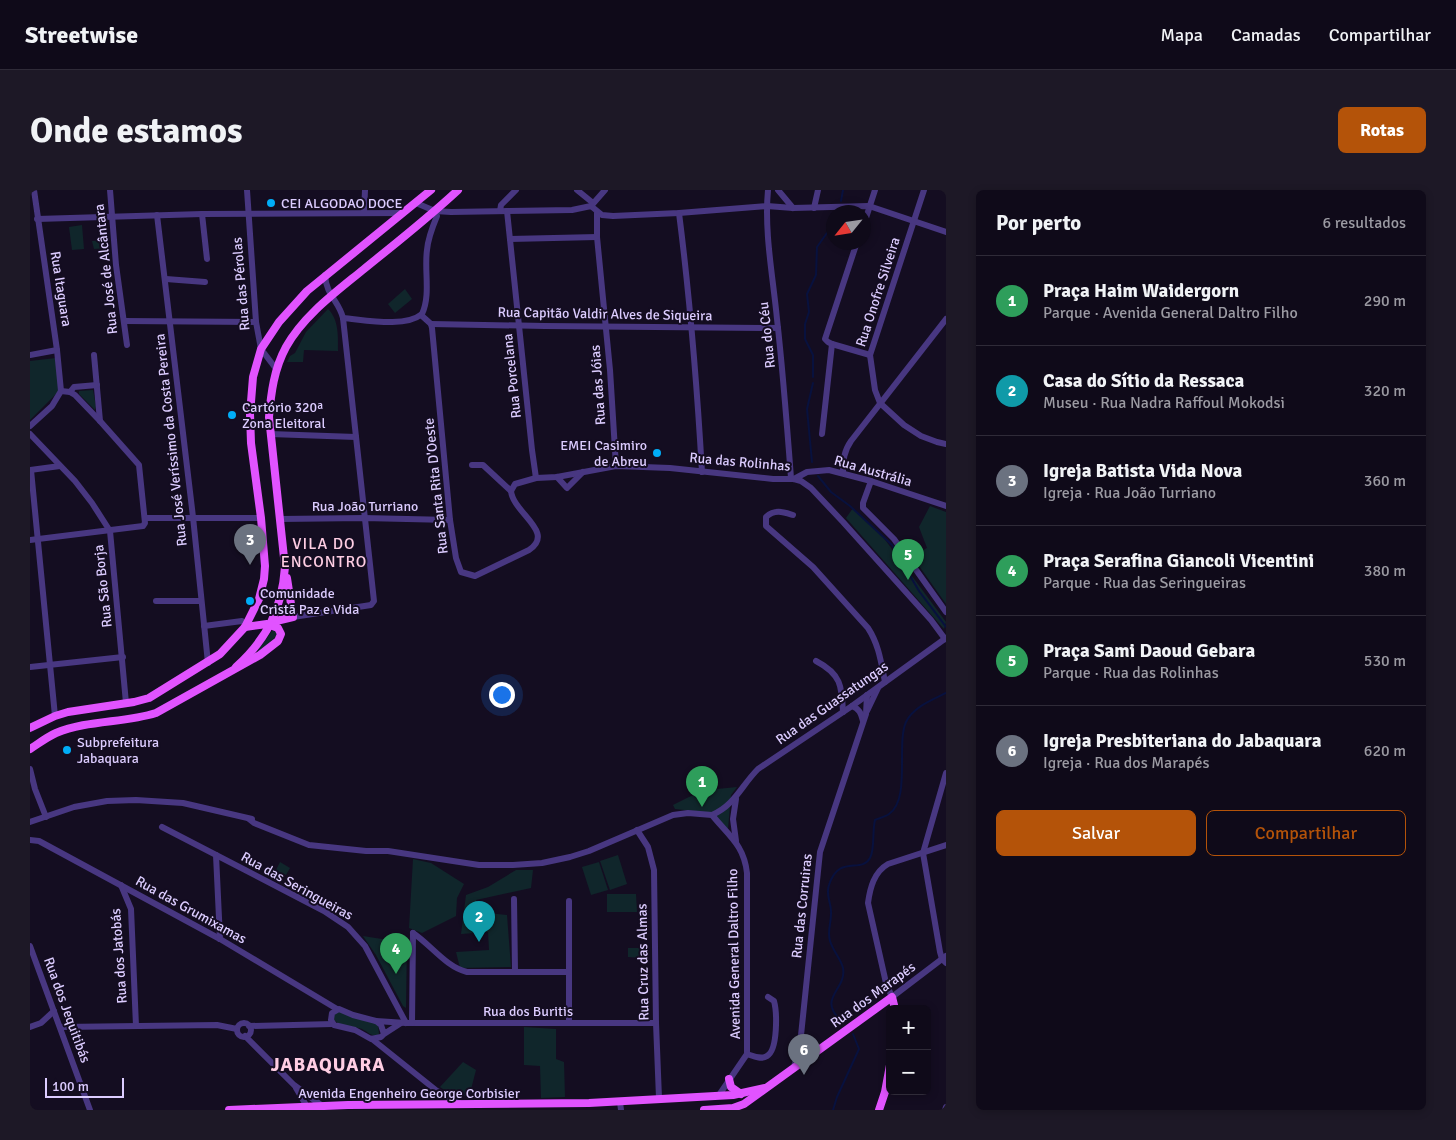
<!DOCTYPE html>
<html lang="pt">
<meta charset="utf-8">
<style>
:root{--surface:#0f0a19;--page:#1d1826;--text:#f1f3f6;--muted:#9b9aa2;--line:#2f2b38;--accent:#b45309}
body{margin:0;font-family:Signika,sans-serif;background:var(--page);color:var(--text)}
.controls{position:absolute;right:15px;bottom:15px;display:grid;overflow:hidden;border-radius:8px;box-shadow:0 2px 8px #0003}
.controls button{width:45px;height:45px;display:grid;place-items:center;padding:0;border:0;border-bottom:1px solid var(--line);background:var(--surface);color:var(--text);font:25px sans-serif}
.compass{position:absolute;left:796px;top:15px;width:45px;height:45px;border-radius:50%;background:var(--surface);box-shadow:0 2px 8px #0003;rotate:240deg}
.scale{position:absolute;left:15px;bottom:12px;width:79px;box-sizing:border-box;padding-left:5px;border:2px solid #dcccff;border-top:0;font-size:14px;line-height:18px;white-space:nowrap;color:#dcccff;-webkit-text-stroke:4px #140d21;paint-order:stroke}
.you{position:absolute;left:471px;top:504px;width:18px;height:18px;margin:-12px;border:4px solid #fff;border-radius:50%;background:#1a73e8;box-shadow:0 0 0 8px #1a73e833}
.badge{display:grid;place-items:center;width:32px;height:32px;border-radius:50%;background:var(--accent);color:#fff;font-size:16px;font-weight:700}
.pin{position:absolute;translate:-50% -41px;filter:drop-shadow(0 1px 2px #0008)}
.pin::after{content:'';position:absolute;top:26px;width:18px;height:15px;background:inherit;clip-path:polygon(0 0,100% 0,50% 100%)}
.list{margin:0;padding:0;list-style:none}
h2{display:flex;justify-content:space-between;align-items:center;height:65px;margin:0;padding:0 20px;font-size:21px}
h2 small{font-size:16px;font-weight:400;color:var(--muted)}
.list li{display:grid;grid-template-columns:32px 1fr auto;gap:15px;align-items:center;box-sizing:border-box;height:90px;padding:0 20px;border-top:1px solid var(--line)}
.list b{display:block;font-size:19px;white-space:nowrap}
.list p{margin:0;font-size:16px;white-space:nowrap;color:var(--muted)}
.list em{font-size:16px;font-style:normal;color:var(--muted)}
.actions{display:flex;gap:10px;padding:15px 20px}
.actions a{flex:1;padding:11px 0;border:1px solid var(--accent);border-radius:8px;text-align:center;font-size:18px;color:var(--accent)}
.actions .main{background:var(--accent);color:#fff}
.map{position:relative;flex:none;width:916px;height:920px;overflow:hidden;border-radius:8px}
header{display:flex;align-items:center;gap:30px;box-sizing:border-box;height:70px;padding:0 25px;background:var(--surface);border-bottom:1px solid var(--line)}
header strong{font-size:24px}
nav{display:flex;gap:28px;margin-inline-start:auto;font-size:18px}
.intro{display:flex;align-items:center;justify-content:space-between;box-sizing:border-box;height:120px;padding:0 30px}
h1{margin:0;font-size:35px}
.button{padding:12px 22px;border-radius:8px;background:var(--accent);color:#fff;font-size:18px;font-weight:700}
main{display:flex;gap:30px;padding:0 30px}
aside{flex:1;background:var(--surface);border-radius:8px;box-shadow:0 2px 8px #0003}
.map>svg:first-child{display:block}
.green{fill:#10262b}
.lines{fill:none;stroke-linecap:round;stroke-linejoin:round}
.stream{stroke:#08113e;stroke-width:2}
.minor{stroke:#483781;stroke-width:6}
.major{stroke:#e153ff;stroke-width:8}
.poi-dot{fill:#00adf7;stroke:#140d21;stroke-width:2}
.labels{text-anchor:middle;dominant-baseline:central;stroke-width:4;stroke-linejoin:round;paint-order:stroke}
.poi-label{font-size:14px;fill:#dcccff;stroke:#140d21;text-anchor:start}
.street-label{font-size:14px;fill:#dcccff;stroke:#140d21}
.quarter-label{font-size:16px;letter-spacing:1px;fill:#ffcee4;stroke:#140d21}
.district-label{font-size:19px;font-weight:bold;letter-spacing:1px;fill:#ffcee4;stroke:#140d21}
</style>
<header>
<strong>Streetwise</strong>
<nav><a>Mapa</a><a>Camadas</a><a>Compartilhar</a></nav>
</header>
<div class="intro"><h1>Onde estamos</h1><a class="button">Rotas</a></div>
<main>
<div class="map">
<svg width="916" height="920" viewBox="0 0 916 920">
<rect width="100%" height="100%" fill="#140d21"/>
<g class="green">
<path d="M52 35 54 59 42 60 39 37Z"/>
<path d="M77 50 78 58 64 59 62 51Z"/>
<path d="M375 99 382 109 365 123 358 114Z"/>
<path d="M298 119C309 130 308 146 308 161L274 160 273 172H257L260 166 265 163 276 142Z"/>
<path d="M26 168 29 201 0 230V171Z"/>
<path d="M63 200 66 216 65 220 49 204V201Z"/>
<path d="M900 316 916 322V414L882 366 897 358 889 337Z"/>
<path d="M823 318 853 347 916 432 914 439 816 328Z"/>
<path d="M245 440 247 445 236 457 226 463 242 441Z"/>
<path d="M707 597 701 605 698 639 681 623 645 619 643 615 659 607 677 600Z"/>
<path d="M588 665 597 694 580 700 570 671Z"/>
<path d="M383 669 401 673 434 694 427 708 426 726 392 743 379 738Z"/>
<path d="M250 672 260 678 256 685 246 680Z"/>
<path d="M569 672 578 700 561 705 552 677Z"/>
<path d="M486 680H503L501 698 446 710 448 722 477 725 481 777 430 778 426 762 459 760 458 742 431 744 436 705 458 697Z"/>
<path d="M577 704H606L607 722H577Z"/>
<path d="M333 746 377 753 376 818 373 816 346 765Z"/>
<path d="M598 758H613V768L598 767Z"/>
<path d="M306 821 348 834 349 844 347 846C341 846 338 842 332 839 323 836 311 837 304 830L303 825Z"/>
<path d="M494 837 526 839V869L534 872 535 907 511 908 510 876 494 875Z"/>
<path d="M433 872 446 880 439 907 419 903 410 897Z"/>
</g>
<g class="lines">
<g class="stream">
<path d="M811 11 813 0"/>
<path d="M783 187V165L775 149V134L779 122 777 104 786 85 787 57 804 33"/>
<path d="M782 272 777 219 783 193"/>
<path d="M788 286 801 302 820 316 862 355 889 401 916 437"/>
<path d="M813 833C785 807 817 801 813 778 811 769 803 761 800 751 797 741 801 734 801 724 802 713 795 706 799 695 809 664 831 684 840 668 845 659 842 642 845 630 849 628 855 627 859 624 881 609 866 554 876 532 883 517 902 510 916 503"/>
<path d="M803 920 807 907 829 859 823 844"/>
</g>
<g class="minor">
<path d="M4 0 27 160 31 201"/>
<path d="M80 0 86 75 97 155"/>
<path d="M217 0 226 132 231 159 247 180"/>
<path d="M547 0 563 13"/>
<path d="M738 0C734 42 743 87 747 129 753 182 757 235 761 288"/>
<path d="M748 0 763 18"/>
<path d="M894 0 840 165 845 200 850 213 874 235 891 246 907 252 916 254"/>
<path d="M386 13 405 21 421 22 542 20 561 16 572 25 583 26 649 23 737 16 763 18 839 16 916 42"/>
<path d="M561 16 575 0"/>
<path d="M784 18 788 0"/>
<path d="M470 21 471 15 486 0"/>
<path d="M477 21 502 260 506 288"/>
<path d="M334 23 335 0"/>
<path d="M567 23V47L580 180 586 276"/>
<path d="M649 23C660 109 667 196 672 282"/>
<path d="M172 24 177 69"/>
<path d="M127 25 163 327 178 473"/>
<path d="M7 29 172 24 373 23"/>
<path d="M834 34 845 0"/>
<path d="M480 49 567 47"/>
<path d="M827 52 795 149 798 152 802 154 840 165"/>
<path d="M136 89 175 92"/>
<path d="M391 125 401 134 402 138 420 330 426 368 431 382 445 386 499 360C526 342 483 323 481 301L453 275H442"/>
<path d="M313 128C336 130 375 138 392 124 401 105 394 80 397 60 398 48 402 38 407 26L405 21"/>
<path d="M94 131 226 132"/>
<path d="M401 134 515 136 748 138"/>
<path d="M0 165 27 160"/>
<path d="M64 165 70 231"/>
<path d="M40 202 44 197 67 195"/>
<path d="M0 236 22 216 31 201"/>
<path d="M0 244 45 291 62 313 80 341 96 513"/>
<path d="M240 244 326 247"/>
<path d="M792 244 802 154"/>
<path d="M0 280 30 276"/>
<path d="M1 280 25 526"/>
<path d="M813 283C813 270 814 261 821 251L916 129"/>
<path d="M527 287 537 298 553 282"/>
<path d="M764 289 777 282 799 280 841 291 916 316"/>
<path d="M841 291 833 313V318L864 349 916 422"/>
<path d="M481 301 485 294 506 288 527 287 586 276 640 278 743 289H764L771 291 781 298 813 332 901 430 915 449"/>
<path d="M763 325C753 322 745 319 736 327V336L783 377 838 438C849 455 851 472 855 492"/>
<path d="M115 328H231"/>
<path d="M250 329 334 328 420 330"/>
<path d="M0 350 113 336 115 333 109 275 70 231 45 205 40 202 31 201"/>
<path d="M126 411H171"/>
<path d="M263 427 341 415 344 411 313 128C309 111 296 105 295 85"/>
<path d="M174 436 212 431"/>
<path d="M786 471C811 484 812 496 813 522"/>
<path d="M0 477 93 467"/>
<path d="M822 516C830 519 831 524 833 531"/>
<path d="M837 521 848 498"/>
<path d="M0 579 5 599 16 627"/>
<path d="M916 583 893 663 910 762 912 769 916 773"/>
<path d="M706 609 703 629 706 651"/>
<path d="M682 625C705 615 711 596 728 579L822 516 916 448"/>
<path d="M219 629 224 633 279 655 336 661H358L449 675H483L512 673 540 667 559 661 643 625 658 623 682 625C699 646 714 655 717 683V864L689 905"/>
<path d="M0 632 44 617 77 611 106 610 153 613 222 629"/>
<path d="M132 637 294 721 318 737 335 756 376 833"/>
<path d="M607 640 618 657 624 680 626 833 629 908"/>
<path d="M0 650 9 651 190 749 307 819"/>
<path d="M916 655 858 674C844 682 840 698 838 713L856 793 862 807 916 766"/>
<path d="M186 665 190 749"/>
<path d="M91 695 101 719 106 836"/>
<path d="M484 709 485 781"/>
<path d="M539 711V833"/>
<path d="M383 743C401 755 416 777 437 782H539"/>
<path d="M0 756 60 920"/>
<path d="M346 831 376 833H626"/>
<path d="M382 833 383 743"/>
<circle cx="214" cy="840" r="7"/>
<path d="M219 836 303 834"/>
<path d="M0 837 11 833 24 821"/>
<path d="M31 837 187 835 207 839"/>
<path d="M354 844 351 835 346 831 323 825 309 819 302 823 301 830 304 835 325 840 341 849 351 847 354 844 371 833"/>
<path d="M215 846 264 895 291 915"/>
<path d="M771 848 785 862"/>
<path d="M342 849 407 901 431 914"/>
<path d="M717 864C723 866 731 870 737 866 748 860 747 822 744 811L738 807"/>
<path d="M764 877 770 855 790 662 836 524 837 505"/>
<path d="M266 898 279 920"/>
<path d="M590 912 591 920"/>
<path d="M915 920 916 917"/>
</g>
<g class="major">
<path d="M242 432 263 427 257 388"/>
<path d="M206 477C237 449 252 419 255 377L239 227C241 203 244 179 256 157 274 125 306 102 334 79 366 53 398 28 428 0"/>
<path d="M0 538 25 526 38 522 104 512 119 508 190 464 215 437 229 409 234 389 235 376 231 328 221 253 220 224 223 187 231 159 249 132 277 101 401 0"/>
<path d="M0 559C8 554 17 547 26 543 57 530 94 533 126 523L230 465 248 451 251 444 248 438 237 434 215 437"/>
<path d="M699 889 701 897 711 904"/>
<path d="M199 920 318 915 559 913 703 905 735 898"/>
<path d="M674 920 703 918 714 914 862 807 865 819"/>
<path d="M849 920 855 902 860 875"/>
</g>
</g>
<g class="poi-dot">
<circle cx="241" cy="13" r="5"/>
<circle cx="202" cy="225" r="5"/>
<circle cx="627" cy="263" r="5"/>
<circle cx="220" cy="411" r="5"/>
<circle cx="37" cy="560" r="5"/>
</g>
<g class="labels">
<g class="poi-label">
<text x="251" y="13">CEI ALGODAO DOCE</text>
<text x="212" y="217">Cartório 320ª<tspan x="212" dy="16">Zona Eleitoral</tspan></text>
<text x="617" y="255" text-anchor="end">EMEI Casimiro<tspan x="617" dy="16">de Abreu</tspan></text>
<text x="230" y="403">Comunidade<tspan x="230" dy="16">Cristã Paz e Vida</tspan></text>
<text x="47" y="552">Subprefeitura<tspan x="47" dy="16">Jabaquara</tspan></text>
</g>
<g class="street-label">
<text transform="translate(76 79) rotate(-96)">Rua José de Alcântara</text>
<text transform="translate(211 94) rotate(-95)">Rua das Pérolas</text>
<text transform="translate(31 99) rotate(81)">Rua Itaguara</text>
<text transform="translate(848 102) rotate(-72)">Rua Onofre Silveira</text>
<text transform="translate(575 124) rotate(1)">Rua Capitão Valdir Alves de Siqueira</text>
<text transform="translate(737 145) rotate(-96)">Rua do Céu</text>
<text transform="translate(482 186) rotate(-96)">Rua Porcelana</text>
<text transform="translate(568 195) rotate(-94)">Rua das Jóias</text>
<text transform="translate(141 250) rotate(-96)">Rua José Veríssimo da Costa Pereira</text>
<text transform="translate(710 272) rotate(5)">Rua das Rolinhas</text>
<text transform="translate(843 281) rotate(16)">Rua Austrália</text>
<text transform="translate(406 296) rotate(-96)">Rua Santa Rita D'Oeste</text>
<text x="335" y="316">Rua João Turriano</text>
<text transform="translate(73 396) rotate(-96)">Rua São Borja</text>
<text transform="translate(802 513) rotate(-35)">Rua das Guassatungas</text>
<text transform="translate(267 696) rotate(29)">Rua das Seringueiras</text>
<text transform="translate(772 716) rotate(-84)">Rua das Corruiras</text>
<text transform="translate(161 720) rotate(29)">Rua das Grumixamas</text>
<text transform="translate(704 764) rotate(-91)">Avenida General Daltro Filho</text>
<text transform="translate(89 766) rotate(-94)">Rua dos Jatobás</text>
<text transform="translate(613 772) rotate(-91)">Rua Cruz das Almas</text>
<text transform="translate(843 805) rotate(-36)">Rua dos Marapés</text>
<text transform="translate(37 820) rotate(70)">Rua dos Jequitibás</text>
<text x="498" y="821">Rua dos Buritis</text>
<text x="379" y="903">Avenida Engenheiro George Corbisier</text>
</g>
<g class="quarter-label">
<text x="294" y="354">VILA DO<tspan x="294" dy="18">ENCONTRO</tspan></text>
</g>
<g class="district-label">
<text x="298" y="875">JABAQUARA</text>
</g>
</g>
</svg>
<div class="controls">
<button>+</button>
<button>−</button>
</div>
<svg class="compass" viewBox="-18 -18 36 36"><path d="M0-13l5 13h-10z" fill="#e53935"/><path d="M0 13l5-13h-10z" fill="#9b9aa2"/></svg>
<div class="scale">100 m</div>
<div class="you"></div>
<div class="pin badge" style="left:672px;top:617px;background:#2e9e5b">1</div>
<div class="pin badge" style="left:449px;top:752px;background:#0f9aa8">2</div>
<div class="pin badge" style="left:220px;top:375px;background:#6b7280">3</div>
<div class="pin badge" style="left:366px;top:784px;background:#2e9e5b">4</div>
<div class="pin badge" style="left:878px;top:390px;background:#2e9e5b">5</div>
<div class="pin badge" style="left:774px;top:885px;background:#6b7280">6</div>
</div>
<aside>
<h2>Por perto<small>6 resultados</small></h2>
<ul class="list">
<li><span class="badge" style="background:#2e9e5b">1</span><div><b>Praça Haim Waidergorn</b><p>Parque · Avenida General Daltro Filho</p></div><em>290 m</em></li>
<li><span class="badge" style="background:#0f9aa8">2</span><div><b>Casa do Sítio da Ressaca</b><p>Museu · Rua Nadra Raffoul Mokodsi</p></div><em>320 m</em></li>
<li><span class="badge" style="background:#6b7280">3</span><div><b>Igreja Batista Vida Nova</b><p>Igreja · Rua João Turriano</p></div><em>360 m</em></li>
<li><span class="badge" style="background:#2e9e5b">4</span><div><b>Praça Serafina Giancoli Vicentini</b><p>Parque · Rua das Seringueiras</p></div><em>380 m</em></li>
<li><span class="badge" style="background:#2e9e5b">5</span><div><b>Praça Sami Daoud Gebara</b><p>Parque · Rua das Rolinhas</p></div><em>530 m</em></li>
<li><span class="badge" style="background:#6b7280">6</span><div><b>Igreja Presbiteriana do Jabaquara</b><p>Igreja · Rua dos Marapés</p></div><em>620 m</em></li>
</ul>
<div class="actions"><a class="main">Salvar</a><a>Compartilhar</a></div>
</aside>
</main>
